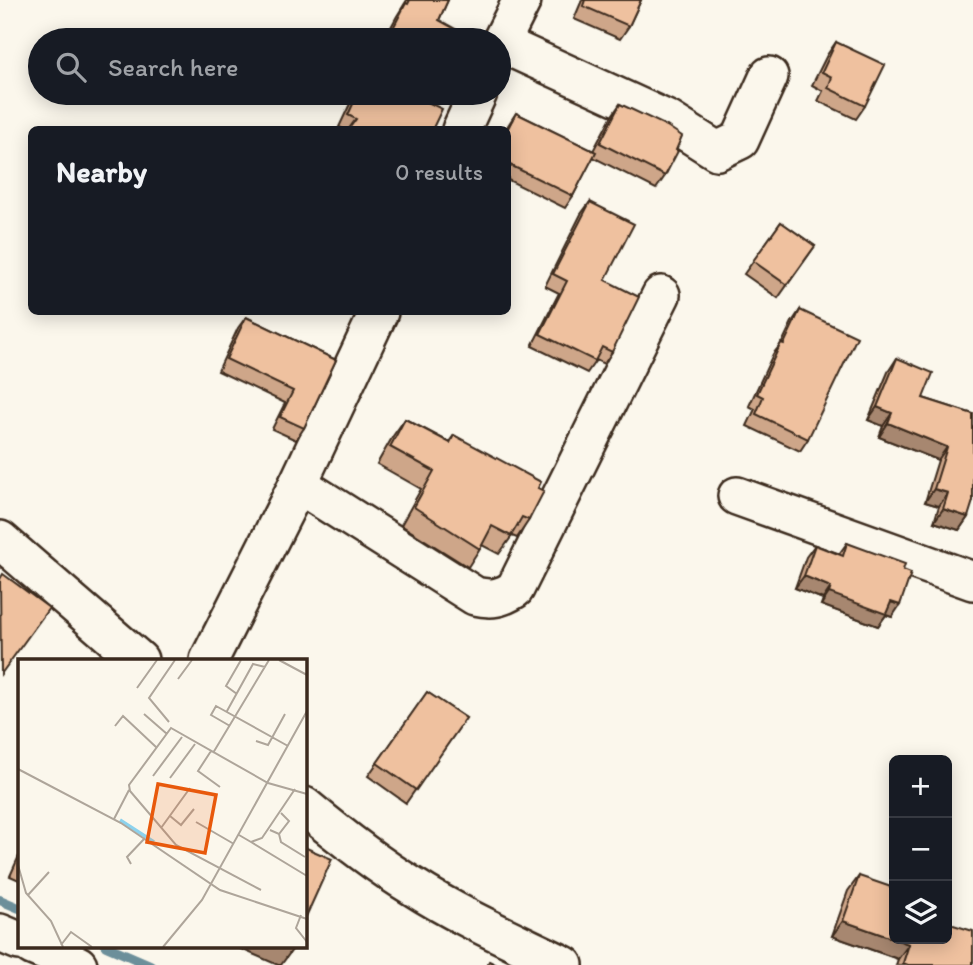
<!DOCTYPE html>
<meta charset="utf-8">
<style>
:root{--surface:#171b24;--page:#242831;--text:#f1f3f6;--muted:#9ea1a6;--line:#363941}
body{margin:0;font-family:Itim,sans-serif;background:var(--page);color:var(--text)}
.controls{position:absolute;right:21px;bottom:21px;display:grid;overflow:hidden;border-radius:10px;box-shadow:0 4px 18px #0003}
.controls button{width:63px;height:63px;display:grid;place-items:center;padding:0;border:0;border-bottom:2px solid var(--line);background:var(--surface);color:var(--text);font:35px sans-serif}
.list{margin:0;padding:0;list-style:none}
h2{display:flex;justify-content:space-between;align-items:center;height:91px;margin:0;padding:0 28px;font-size:30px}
h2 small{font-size:23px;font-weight:400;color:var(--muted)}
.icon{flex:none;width:38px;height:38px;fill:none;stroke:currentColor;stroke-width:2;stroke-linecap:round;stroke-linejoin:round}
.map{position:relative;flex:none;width:973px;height:965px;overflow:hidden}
.search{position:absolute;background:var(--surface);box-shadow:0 4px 18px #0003;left:28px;top:28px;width:483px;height:77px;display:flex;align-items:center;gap:18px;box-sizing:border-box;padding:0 24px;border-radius:38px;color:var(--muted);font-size:26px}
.panel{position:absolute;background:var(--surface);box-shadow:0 4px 18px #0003;left:28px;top:126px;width:483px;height:189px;border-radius:10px}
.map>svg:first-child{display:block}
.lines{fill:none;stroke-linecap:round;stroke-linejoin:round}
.stream{stroke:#6c8f9a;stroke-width:10}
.minor-casing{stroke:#3b2a1e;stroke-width:42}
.minor{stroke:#fbf7ec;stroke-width:37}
.wall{fill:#cea689;stroke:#3b2a1e;stroke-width:2}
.shaded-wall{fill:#a7876f;stroke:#3b2a1e;stroke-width:2}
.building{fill:#efc19f;stroke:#3b2a1e;stroke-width:2}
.inset-river{fill:none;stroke:#8cd2ed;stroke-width:3.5}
.inset-road{fill:none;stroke:#aea59a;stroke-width:2}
.view{fill:#e8590c;fill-opacity:0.15;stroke:#e8590c;stroke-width:3.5}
.inset-edge{fill:none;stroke:#3b2a1e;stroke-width:3.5}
</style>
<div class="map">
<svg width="973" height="965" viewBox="0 0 973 965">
<rect width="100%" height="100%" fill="#fbf7ec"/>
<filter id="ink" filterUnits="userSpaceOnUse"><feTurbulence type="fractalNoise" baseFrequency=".0143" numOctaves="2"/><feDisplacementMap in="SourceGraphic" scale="14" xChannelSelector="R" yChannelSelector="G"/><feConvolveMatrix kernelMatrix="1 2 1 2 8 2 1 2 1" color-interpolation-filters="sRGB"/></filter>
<g filter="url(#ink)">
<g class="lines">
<g class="stream">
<path d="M0 900 19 908"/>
<path d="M106 946 150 965"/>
</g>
<g class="minor-casing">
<g id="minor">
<path d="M500 43 668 120 717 151 740 140 769 76"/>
<path d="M499 46 522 0"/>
<path d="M461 130 478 93"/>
<path d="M298 484 475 596C492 600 501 598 515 589L661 295"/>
<path d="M737 496 973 581"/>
<path d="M0 540 139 660"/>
<path d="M209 660 298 484 379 312"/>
<path d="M304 806C339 835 374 863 412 886 460 917 513 940 564 965"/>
<path d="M0 933 19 941"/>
<path d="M32 946 78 965"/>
</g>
</g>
<use href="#minor" class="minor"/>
</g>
<g class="wall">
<path d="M407 0H448L439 20 456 40H384L397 16Z"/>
<path d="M582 0H641L629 26 620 39 574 19Z"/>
<path d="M836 42 865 106 856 119 818 101 823 91 812 85 827 55Z"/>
<path d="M355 93H414L413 95 432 130H345L339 127Z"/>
<path d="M620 104 676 150 665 176 656 189 593 157 573 196 565 208 508 180V130H505L516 113 593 151 611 117Z"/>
<path d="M590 202 605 280 612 352 604 364 596 360 587 373 532 346 559 293 545 286 581 214Z"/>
<path d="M781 222 815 246 778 298 744 274Z"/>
<path d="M800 310 808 439 800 451 747 426 755 409 749 406 773 354 782 343 792 322Z"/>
<path d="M246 317 336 360 304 428 296 440 272 429 285 403 218 371 238 328Z"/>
<path d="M897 358 923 398 973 414 968 517 959 530 934 522 939 506 925 502 938 460 879 437 883 426 868 420 888 372Z"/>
<path d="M405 419 449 442 454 435 538 488 529 520 517 538 512 536 499 554 482 545 468 567 401 525 421 489 377 464 393 436Z"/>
<path d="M847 543 903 570 892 617 886 615 878 626 821 605 823 599 795 588 806 557 815 545 839 554Z"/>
<path d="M427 692 466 718 406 803 368 776Z"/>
<path d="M19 856V880L10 876Z"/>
<path d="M859 876 894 939 973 965H896L898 959 832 936 848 891Z"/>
</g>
<g class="shaded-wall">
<path d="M877 407 892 413 883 426 868 420Z"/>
<path d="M888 423 947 447 938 460 879 437Z"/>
<path d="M934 489 948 493 939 506 925 502Z"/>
<path d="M943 509 968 517 959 530 934 522Z"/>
<path d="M804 576 831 587 823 599 795 588Z"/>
<path d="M829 593 891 602 900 605 892 617 886 615 878 626 821 605Z"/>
<path d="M843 921 909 944 898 959 832 936Z"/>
<path d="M234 946H281L292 950 281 965H278Z"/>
</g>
<g class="building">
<path d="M410 0H448L439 20 461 32 456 40H387L406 3 408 4Z"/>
<path d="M585 0H641L629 26 583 6Z"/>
<path d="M836 42 885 65 865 106 828 88 832 77 822 72Z"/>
<path d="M358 93H414L413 95 442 109 432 130H348L356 119 348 115Z"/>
<path d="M620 104 667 126 682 136 676 150 678 151 665 176 600 143Z"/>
<path d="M516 113 596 152 573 196 508 164 507 130Z"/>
<path d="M590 202 634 224 605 280 639 297 612 352 602 347 595 361 540 334 567 281 553 274Z"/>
<path d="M781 222 815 246 787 285 753 261Z"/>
<path d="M800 310 857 337 808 439 756 414 763 397 757 394 781 343 784 344Z"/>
<path d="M246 317 336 360 304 428 280 417 293 391 226 359Z"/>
<path d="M897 358 933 373 923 398 973 414V501L968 517 943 509 948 493 934 489 947 447 888 423 892 413 877 407Z"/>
<path d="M405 419 450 443 454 435 541 482 538 488 544 491 529 520 522 517 511 536 492 526 480 549 414 507 434 471 390 447Z"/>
<path d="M847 543 905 564 903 570 911 573 900 605 891 602 886 614 829 593 831 587 804 576 815 545 843 556Z"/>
<path d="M3 574 49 608 1 674 0 579Z"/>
<path d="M427 692 466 718 416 790 377 763Z"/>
<path d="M304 847 332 859 304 921Z"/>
<path d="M859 876 894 888V939H947V923L973 931V965H908L903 963 909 944 843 921Z"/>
<path d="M281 946H294L292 950Z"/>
<path d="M489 961 497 965H487Z"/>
</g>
</g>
<g transform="translate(18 659)">
<rect width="289" height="289" fill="#fbf7ec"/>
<path class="inset-river" d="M102 161 136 183"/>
<path class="inset-road" d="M261 1 289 16M160 20 174 1M119 29 139 1M219 35 208 27 223 1M209 52 235 5 247 8M126 55 149 75M151 63 131 39 157 1M97 67 105 57 138 88M212 67 193 56 198 47 270 87M238 82 250 86 267 55M193 92 180 112 202 128M195 94 251 1M0 110 103 164 202 231 289 260M135 117 164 78M152 119 177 85M152 157 163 166 176 150M96 160 111 131M178 163 216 185M143 169 172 129M252 171 261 175 271 162 263 154M261 175 263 183 287 198M221 176 233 183 244 179 277 130M233 183 289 217M113 205 109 198 127 179M0 206 8 234 33 262 45 288M243 231 158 186 112 132 111 126 153 69 250 124 289 135M10 236 31 213M283 256 278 269 289 283M43 286 53 273 74 288M145 288 184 241 289 52"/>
<path class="view" d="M140 125 198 136 187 194 129 183Z"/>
<rect width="289" height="289" class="inset-edge"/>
</g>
</svg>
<div class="controls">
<button>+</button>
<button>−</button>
<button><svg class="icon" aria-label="layers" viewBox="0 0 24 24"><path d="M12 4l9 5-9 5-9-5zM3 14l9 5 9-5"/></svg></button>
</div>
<div class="search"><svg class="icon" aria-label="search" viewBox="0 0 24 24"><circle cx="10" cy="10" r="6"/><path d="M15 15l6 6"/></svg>Search here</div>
<section class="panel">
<h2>Nearby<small>0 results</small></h2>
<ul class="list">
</ul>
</section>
</div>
